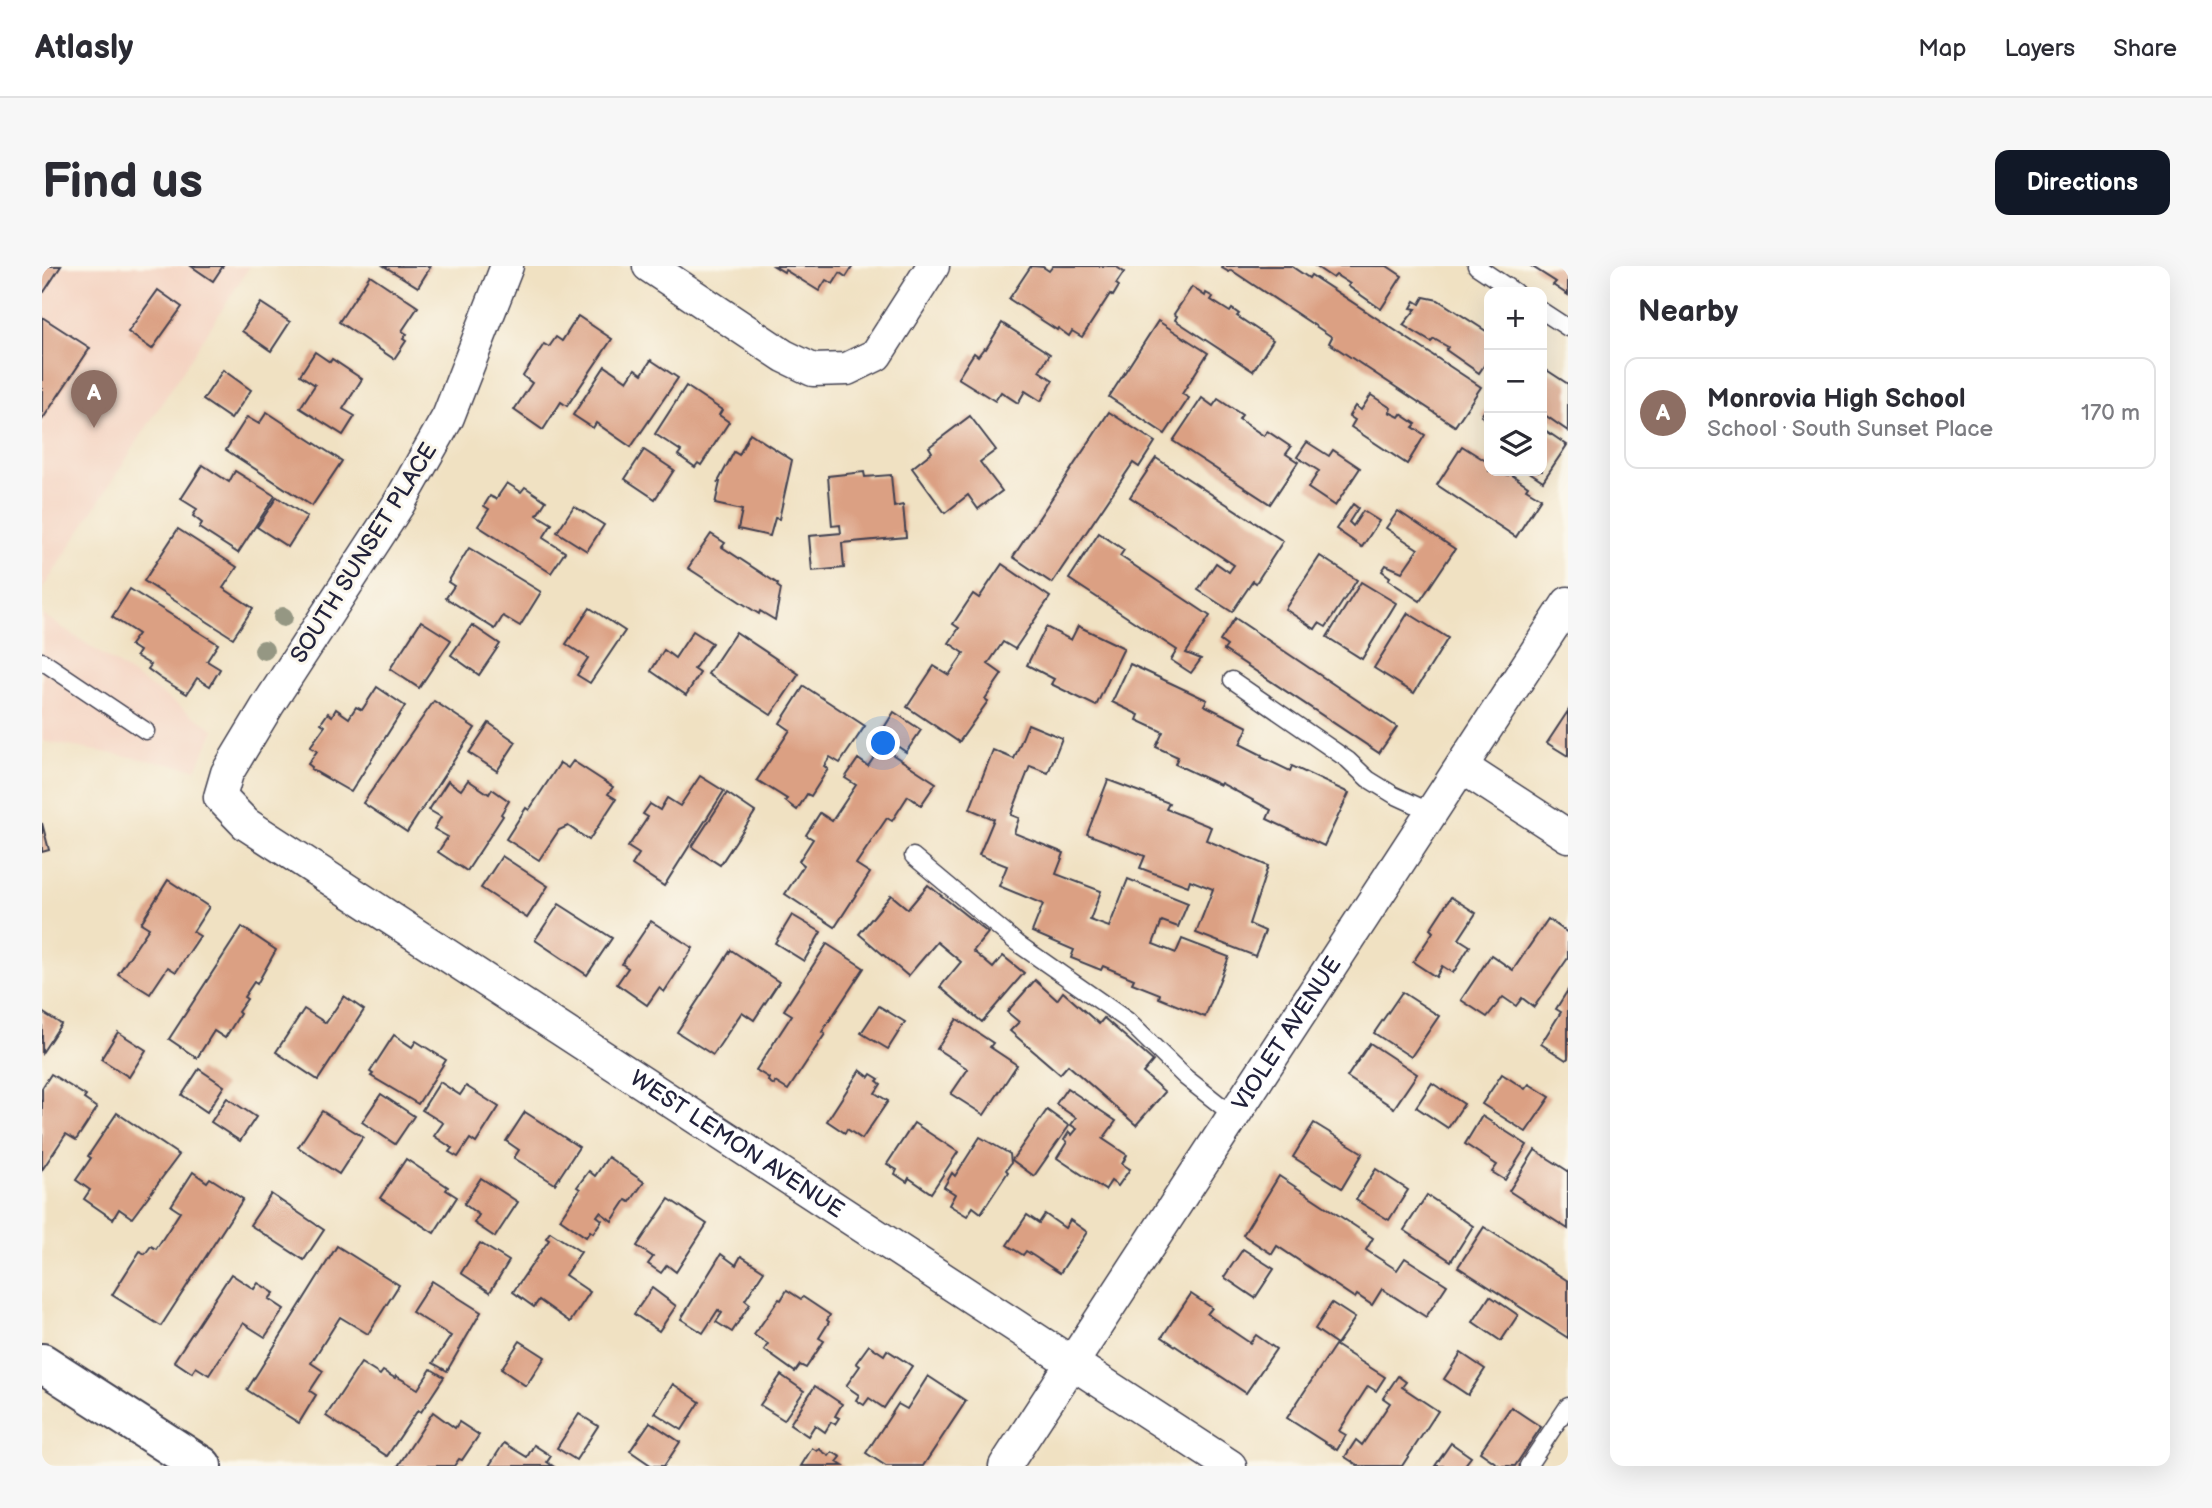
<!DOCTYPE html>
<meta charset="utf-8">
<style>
:root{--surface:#fff;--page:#f7f7f7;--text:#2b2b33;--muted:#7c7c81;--line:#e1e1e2;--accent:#111827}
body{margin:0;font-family:"Balsamiq Sans",sans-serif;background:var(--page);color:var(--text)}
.controls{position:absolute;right:21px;top:21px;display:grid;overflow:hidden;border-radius:14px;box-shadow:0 7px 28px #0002}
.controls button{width:63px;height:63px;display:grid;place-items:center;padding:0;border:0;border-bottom:2px solid var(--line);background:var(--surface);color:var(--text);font:35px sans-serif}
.you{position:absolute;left:842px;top:478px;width:24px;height:24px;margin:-18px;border:5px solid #fff;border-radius:50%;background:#1a73e8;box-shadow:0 0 0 10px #1a73e833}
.badge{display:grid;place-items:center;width:46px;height:46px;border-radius:50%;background:var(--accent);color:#fff;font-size:23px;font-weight:700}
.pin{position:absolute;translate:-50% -58px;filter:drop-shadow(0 2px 4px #0008)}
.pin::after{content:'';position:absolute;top:37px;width:24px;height:21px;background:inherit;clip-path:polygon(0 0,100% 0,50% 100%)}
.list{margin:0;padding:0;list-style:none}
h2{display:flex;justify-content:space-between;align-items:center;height:91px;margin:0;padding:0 28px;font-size:30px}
h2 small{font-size:23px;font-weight:400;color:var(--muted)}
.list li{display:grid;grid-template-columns:46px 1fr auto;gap:21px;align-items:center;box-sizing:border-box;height:112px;margin:0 14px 14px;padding:0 14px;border:2px solid var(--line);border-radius:14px}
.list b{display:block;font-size:26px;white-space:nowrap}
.list p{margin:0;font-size:23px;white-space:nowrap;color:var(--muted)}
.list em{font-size:23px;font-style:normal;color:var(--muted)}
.icon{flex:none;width:38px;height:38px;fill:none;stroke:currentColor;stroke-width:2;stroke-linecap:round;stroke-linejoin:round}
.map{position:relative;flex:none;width:1526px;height:1200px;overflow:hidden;border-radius:14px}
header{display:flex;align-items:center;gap:42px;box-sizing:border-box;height:98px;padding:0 35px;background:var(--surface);border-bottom:2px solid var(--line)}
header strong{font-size:33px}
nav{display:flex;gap:38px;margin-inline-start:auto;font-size:24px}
.intro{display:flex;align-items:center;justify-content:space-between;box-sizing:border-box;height:168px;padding:0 42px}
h1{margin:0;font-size:49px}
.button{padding:18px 32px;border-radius:14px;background:var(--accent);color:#fff;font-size:24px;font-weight:700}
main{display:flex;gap:42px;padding:0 42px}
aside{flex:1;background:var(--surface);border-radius:14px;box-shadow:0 7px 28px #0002}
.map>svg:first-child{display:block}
.built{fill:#f4d3c1}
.building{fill:#dba083}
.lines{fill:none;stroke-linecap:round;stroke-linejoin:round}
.lane-casing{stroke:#413f4f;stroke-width:19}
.street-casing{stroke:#413f4f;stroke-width:35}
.secondary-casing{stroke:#413f4f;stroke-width:42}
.lane{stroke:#fff;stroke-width:16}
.street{stroke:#fff;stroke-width:32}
.secondary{stroke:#fff;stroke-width:38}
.tree{fill:#959783}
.labels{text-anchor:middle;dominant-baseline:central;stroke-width:6;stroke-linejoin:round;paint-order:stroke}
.street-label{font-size:23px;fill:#22223b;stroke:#fbf7ec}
</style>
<header>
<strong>Atlasly</strong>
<nav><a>Map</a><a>Layers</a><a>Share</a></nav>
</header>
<div class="intro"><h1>Find us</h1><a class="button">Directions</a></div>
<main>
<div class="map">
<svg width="1526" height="1200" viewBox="0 0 1526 1200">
<rect width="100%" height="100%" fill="#fbf7ec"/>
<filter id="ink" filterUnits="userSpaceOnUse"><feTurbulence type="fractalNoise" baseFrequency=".0143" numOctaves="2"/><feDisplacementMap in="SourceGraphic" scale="14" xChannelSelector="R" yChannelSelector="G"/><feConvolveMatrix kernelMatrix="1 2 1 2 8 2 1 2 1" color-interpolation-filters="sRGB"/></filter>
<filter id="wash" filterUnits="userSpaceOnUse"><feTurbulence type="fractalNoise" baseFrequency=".00686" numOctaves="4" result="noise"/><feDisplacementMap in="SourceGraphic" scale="28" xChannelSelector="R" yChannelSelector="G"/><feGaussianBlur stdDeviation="1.57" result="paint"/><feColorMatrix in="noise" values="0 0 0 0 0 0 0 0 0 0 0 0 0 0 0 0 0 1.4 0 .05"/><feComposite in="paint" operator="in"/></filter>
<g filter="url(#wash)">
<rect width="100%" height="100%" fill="#f0e1c2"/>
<g class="built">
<path d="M0 0H208L0 324Z"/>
<path d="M0 348 173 464 154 503 0 475Z"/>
</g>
<g id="blocks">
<g class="building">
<path d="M0 0H19L2 26 0 25Z"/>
<path d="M149 0H181L171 15Z"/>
<path d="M342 0H389L376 21Z"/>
<path d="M732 0H811L804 11 798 7 791 18 784 14 777 25 743 4 742 6Z"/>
<path d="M989 0 1001 1 1007 5 1011 0H1073L1082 6 1074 18 1077 20 1071 30 1068 28 1040 71 1030 65 1027 70 1016 62 1015 64 967 33Z"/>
<path d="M1182 0H1249L1267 12 1269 9 1439 121 1413 160 1287 77 1290 71 1189 4 1187 6 1180 2Z"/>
<path d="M1273 0H1345L1360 10 1339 43 1306 20 1308 18 1294 9 1291 12Z"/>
<path d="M1489 0H1526V29L1511 19 1514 16Z"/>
<path d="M328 9 376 41 360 65 365 68 361 73 364 75 352 93 297 56Z"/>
<path d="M1150 21 1163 30 1164 27 1171 31 1169 34 1188 46 1190 43 1197 48 1195 50 1231 74 1211 105 1133 54 1135 50 1132 48Z"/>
<path d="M116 24 140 41 110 83 86 66Z"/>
<path d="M1382 31 1396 34 1447 67V92L1437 107 1404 84 1406 81 1392 73 1389 76 1361 59 1374 43 1369 42 1373 35 1378 38Z"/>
<path d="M219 37 248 56 229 85 200 65Z"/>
<path d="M536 50 570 73 525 140 519 136 501 164 472 144 490 117 481 110 502 78 507 81 514 71 520 75Z"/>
<path d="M0 51 48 82 0 154Z"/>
<path d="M1116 55 1166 87 1140 128 1147 132 1123 168 1067 131Z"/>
<path d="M960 57 1008 88 997 105 1011 114 999 135 983 125 976 137 959 126 953 135 916 112 932 87 936 90 942 82 944 83Z"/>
<path d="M273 86 288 96 290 93 320 113 301 143 313 150 301 169 258 142 273 119 258 109Z"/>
<path d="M609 94 636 112 589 181 554 157 551 162 531 149 563 100 585 115 593 103 600 108Z"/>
<path d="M1500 101 1526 118V165L1500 147Z"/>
<path d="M181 104 209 124 189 153 161 134Z"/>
<path d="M644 120 680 144 677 149 687 156 659 199 656 197 653 201 636 189 639 185 613 168Z"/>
<path d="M1329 129 1349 142 1347 146 1357 151 1359 148 1374 158 1371 161 1383 169 1365 198 1309 161 1313 154 1307 150 1313 140 1319 144Z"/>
<path d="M1160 132 1171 140 1176 133 1200 149 1197 153 1222 170 1225 165 1249 181 1244 188 1256 196 1228 238 1131 175Z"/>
<path d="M1447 138V155L1439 150Z"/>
<path d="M225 146 300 195 270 240 184 184 205 151 217 158Z"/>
<path d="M1067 146 1113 176 1097 201 1091 197 1010 317 971 291Z"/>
<path d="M928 150 954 184 938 196 960 225 936 243 926 229 903 247 870 202 890 186 887 181Z"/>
<path d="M1500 162 1525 179 1501 215 1486 205H1500Z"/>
<path d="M708 167 750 194 737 253 733 252 728 270 696 263 700 244 673 238 678 216H676L692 186 697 189Z"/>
<path d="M1265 176 1287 190 1291 184 1318 202 1293 240 1266 222 1277 205 1255 191Z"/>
<path d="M1420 180 1447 197V205H1459L1466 209 1467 207 1486 220 1484 223 1499 232 1474 271 1395 219Z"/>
<path d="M602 184 632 204 613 233 583 213Z"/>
<path d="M1114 192 1241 275 1214 317 1211 315 1190 346 1156 324 1174 297 1187 306 1192 299 1088 231Z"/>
<path d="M161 199 187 216 193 205 233 230 196 287 157 262 160 257 151 250 155 243 139 233Z"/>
<path d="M822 206 823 211 849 209 852 241 861 239 864 271 800 277 802 302 770 305 767 270 799 267 798 259 790 260 786 210Z"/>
<path d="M465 217 479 226 483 221 504 235 495 249 510 258 501 272 523 286 509 307 436 260 447 243 442 240 448 230 454 233Z"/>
<path d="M235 231 265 251 246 281 215 261Z"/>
<path d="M1311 238 1316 242 1307 256 1311 260 1321 245 1337 255 1320 281 1294 263Z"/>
<path d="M532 240 562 259 545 285 515 266Z"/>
<path d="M1356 245 1413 283 1378 335 1346 314 1348 311 1340 305 1344 299 1360 306 1376 283 1344 262Z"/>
<path d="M136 263 195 301 181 322 211 342 191 372 102 315Z"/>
<path d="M1057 267 1082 284 1078 290 1168 350 1144 387 1159 393 1149 407 1129 394 1135 384 1027 313Z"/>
<path d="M669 268 683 277 680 281 736 318 735 320 739 323 733 354 718 345 717 348 646 302Z"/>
<path d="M427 282 499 326 478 360 461 350 453 363 404 332 412 320 406 316Z"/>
<path d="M1278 290 1315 314 1284 361 1277 357 1273 363 1243 343Z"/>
<path d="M960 298 1008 331 973 383 961 376 946 398 960 408 943 433 946 435 917 476 865 441 892 400 907 409 922 387 907 377 917 362 911 358 931 328 937 332Z"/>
<path d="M1319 316 1354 337 1320 393 1285 371Z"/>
<path d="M88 323 176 378 165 395 178 403 168 420 155 412 145 428 118 412 106 403 109 399 94 390 97 385 88 379 96 368 70 351Z"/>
<path d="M548 342 583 365 548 417 535 409 546 392 524 378Z"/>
<path d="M1366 347 1406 372 1372 427 1332 402Z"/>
<path d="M1193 352 1355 461 1337 487 1182 384 1185 380 1178 375Z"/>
<path d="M379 355 409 374 377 422 348 403Z"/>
<path d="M430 359 458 378 437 409 409 389Z"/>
<path d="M1036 360 1082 382 1054 440 1009 418 1012 413 985 399 1004 361 1029 374Z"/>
<path d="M651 365 670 377 652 403 658 407 644 429 609 405 622 384 633 392Z"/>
<path d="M694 366 757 408 729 449 666 408Z"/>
<path d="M1088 398 1165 434 1162 439 1206 461 1198 478 1220 489 1219 491 1248 505 1250 500 1307 527 1282 580 1225 553 1229 544 1179 517 1178 519 1133 498 1136 491 1114 481 1121 466 1095 454 1097 449 1070 436Z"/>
<path d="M762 420 823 460 798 497 788 491 782 500 786 503 769 530 765 528 755 544 743 535 745 533 715 514 748 464 738 457Z"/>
<path d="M335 421 363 440 309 526 269 503 270 501 266 498 275 485 268 481 283 460 279 457 286 447 290 450 294 443 307 452 314 441 320 444Z"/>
<path d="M392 435 433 462 365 566 321 537Z"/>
<path d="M1526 445V490L1505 477Z"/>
<path d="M852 446 879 464 864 486 838 468Z"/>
<path d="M447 457 474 476 455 505 427 487Z"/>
<path d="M986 458 1020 472 1006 507 988 500 969 549 977 552 972 567 1022 587 1014 608 1059 625 1048 654 1067 661 1086 613 1146 637 1136 661 1120 655 1111 678 1134 687 1140 673 1187 691 1163 751 1117 732 1118 728 1090 717 1092 713 1061 700 1059 704 1029 692 1032 684 990 666 1001 638 957 620 965 600 937 589 952 553 928 543 951 484 972 493Z"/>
<path d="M839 481 894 517 879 539 866 530 850 555 845 552 814 598 828 607 793 661 743 628 762 599 757 595 771 573 764 569 778 547 790 555 814 519 803 512 816 493 826 500Z"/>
<path d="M531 495 571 521 566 528 574 533 547 574 526 560 517 564 497 594 464 573 484 542 487 544 518 497 526 502Z"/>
<path d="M658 510 682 525 622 620 590 599 597 588 586 581 606 551 601 548 608 538 618 544 625 532 638 540Z"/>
<path d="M426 514 447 528 450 523 467 535 459 548 461 550 425 605 396 586 406 571 392 563 399 551 387 544 406 515 419 524Z"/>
<path d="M1066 514 1127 537 1124 543 1169 561 1164 574 1226 600 1207 658 1223 665 1213 690 1154 667 1171 623 1148 614 1146 620 1098 602 1103 590 1045 568Z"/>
<path d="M685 527 713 546 678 599 650 581Z"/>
<path d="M0 557 7 584 0 586Z"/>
<path d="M460 590 506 620 485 652 439 622Z"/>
<path d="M126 614 167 641 151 666 158 670 134 706 126 701 108 728 76 708 107 662 99 657Z"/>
<path d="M886 619 946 667 931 685 951 702 961 690 982 707 940 756 898 721 919 696 895 676 866 710 817 668 849 629 866 643Z"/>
<path d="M1409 631 1434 647 1417 673 1428 680 1411 707 1400 700 1394 711 1371 696 1391 666 1388 663Z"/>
<path d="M517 638 570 672 545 709 493 674Z"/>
<path d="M750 649 779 666 762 695 733 677Z"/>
<path d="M1506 653 1526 667V692L1492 741 1480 732 1474 740 1461 731 1445 751 1419 734 1449 689 1471 704Z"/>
<path d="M609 655 651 682 622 726 617 722 605 739 575 718 586 702 580 698Z"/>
<path d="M200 661 234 684 215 718 212 716 202 731 205 733 196 746 198 748 183 772 172 765 155 792 127 773Z"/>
<path d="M785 678 822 702 780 766 783 768 746 824 733 816 732 819 726 815 727 812 714 804 750 749 742 744Z"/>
<path d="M689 684 737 716 712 754 700 746 671 789 635 766Z"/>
<path d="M993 714 1015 734 1021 726 1057 758 1062 752 1111 795 1101 807 1123 826 1094 859 1026 799 1018 808 968 765 977 756 965 746Z"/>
<path d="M1526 724V792L1524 794 1499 778 1519 746 1514 743Z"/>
<path d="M1360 726 1397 750 1369 791 1332 767Z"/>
<path d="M302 730 322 744 276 814 234 786 262 743 284 757Z"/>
<path d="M837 740 863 756 846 783 819 767Z"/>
<path d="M0 746 19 758 0 787Z"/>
<path d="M915 753 951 777 948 781 975 799 942 849 909 828 926 803 895 783Z"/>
<path d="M76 766 104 784 87 811 59 793Z"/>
<path d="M352 769 370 781 374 775 404 794 376 838 329 810 331 808 328 806Z"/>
<path d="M1328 777 1375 808 1352 842 1305 811Z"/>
<path d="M157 803 182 820 165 846 140 829Z"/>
<path d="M818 804 827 811 829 808 837 813 835 815 839 818 833 827 846 835 820 873 805 863 803 867 785 855Z"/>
<path d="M9 808 44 830 42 833 55 842 34 874 24 868 0 904V822Z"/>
<path d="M1460 808 1483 823 1487 818 1508 831 1484 866 1440 838Z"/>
<path d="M398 816 418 829 424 820 457 841 434 877 428 873 416 891 407 886 410 882 392 870 401 857 380 844Z"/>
<path d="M1390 817 1422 838 1406 862 1374 841Z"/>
<path d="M1025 822 1074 855 1061 873 1085 889 1080 898 1088 903 1076 920 1069 915 1063 924 1015 892 1025 876 1022 874 1027 866 1030 869 1035 863 1029 859 1034 852 1014 838Z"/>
<path d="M339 828 372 850 353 878 320 856Z"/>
<path d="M185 832 214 851 198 875 169 856Z"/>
<path d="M1005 844 1027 860 992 910 970 894Z"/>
<path d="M280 845 321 871 297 908 256 881Z"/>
<path d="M483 846 537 881 513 918 472 892 477 884 464 875Z"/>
<path d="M75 847 137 889 90 952 77 943 71 953 42 933 48 924 34 914 49 892 46 890Z"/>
<path d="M1440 850 1485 879 1463 914 1450 906 1455 899 1423 878Z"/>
<path d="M872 857 916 886 889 927 867 912 865 916 853 908 855 904 845 898Z"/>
<path d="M1272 857 1321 887 1300 922 1251 891Z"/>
<path d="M938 871 968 888 969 897 964 904 966 906 939 947 931 941 925 950 907 939 913 928 902 921 910 907 913 910Z"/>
<path d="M1493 884 1526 905V963L1467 925Z"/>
<path d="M566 891 602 916 588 936 584 934 570 955 558 946 555 950 560 954 551 967 548 965 544 971 518 953 538 923 535 921 547 905 553 910Z"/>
<path d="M364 893 406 921 404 924 415 931 392 967 338 932Z"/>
<path d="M1334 903 1366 924 1347 954 1314 934Z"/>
<path d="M151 906 165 916 168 912 201 933 119 1060 70 1029 98 985 103 988 109 980 114 983 138 946 129 940Z"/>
<path d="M1237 910 1331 972 1324 984 1355 1004 1363 992 1405 1019 1384 1051 1340 1023 1330 1039 1315 1029 1313 1032 1235 980 1230 988 1201 969Z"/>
<path d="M439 912 476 936 453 971 432 957 437 949 422 938Z"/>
<path d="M229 928 282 964 262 994 208 959Z"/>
<path d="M1385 929 1431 960 1409 995 1362 964Z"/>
<path d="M627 933 665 958 634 1006 625 999 619 1007 606 998 611 991 595 980Z"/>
<path d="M1003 948 1023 962 1028 954 1045 966 1018 1007 984 985 981 989 965 979 985 949 997 957Z"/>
<path d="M1442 961 1526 1015V1072L1416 1001Z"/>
<path d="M508 966 539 986 523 1009 548 1026 528 1056 497 1034 492 1041 471 1026 507 974 504 972Z"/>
<path d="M438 977 467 995 448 1026 419 1007Z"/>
<path d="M295 980 357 1019 326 1068 298 1051 269 1097 281 1105 268 1125 274 1129 257 1157 205 1124Z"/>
<path d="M1201 983 1232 1003 1213 1032 1182 1011Z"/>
<path d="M679 988 694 999 699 990 722 1005 703 1034 708 1038 690 1066 674 1056 680 1047 676 1044 661 1067 639 1053Z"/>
<path d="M189 1008 212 1023 216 1017 232 1027 227 1033 242 1043 223 1071 201 1057 167 1109 154 1101 150 1107 132 1095Z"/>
<path d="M390 1015 439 1046 405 1105 391 1097 409 1070 370 1046Z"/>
<path d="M610 1022 634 1040 617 1065 592 1048Z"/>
<path d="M745 1024 759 1033 761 1031 788 1049 785 1054 787 1056 777 1072 782 1075 764 1102 758 1099 753 1106 722 1084 726 1078 712 1069 737 1033 739 1034Z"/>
<path d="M1149 1028 1170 1042 1165 1048 1208 1077 1214 1069 1234 1083 1204 1127 1120 1071Z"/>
<path d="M1448 1030 1476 1049 1459 1075 1431 1056Z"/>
<path d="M1290 1037 1313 1052 1295 1078 1273 1063Z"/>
<path d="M478 1075 503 1091 484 1120 459 1103Z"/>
<path d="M827 1079 842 1089 845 1084 870 1100 842 1142 827 1132 822 1139 814 1134 817 1129 804 1120 818 1100 814 1097Z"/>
<path d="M1293 1079 1343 1111 1334 1125 1326 1120 1297 1165 1304 1169 1295 1184 1245 1152Z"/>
<path d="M1419 1087 1443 1103 1426 1129 1402 1113Z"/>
<path d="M319 1097 338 1109 341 1105 353 1112 354 1110 376 1123 389 1103 402 1111 379 1146 376 1144 345 1190 284 1150Z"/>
<path d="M739 1109 762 1125 742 1154 718 1139Z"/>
<path d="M886 1110 924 1135 881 1200H844L824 1187 856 1138 865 1143Z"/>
<path d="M1356 1110 1364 1116 1360 1121 1396 1145 1360 1200H1317L1303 1191 1314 1174 1320 1179 1348 1137 1341 1132Z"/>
<path d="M631 1118 658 1136 640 1164 613 1147Z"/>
<path d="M773 1120 800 1138 793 1150 797 1152 793 1158 789 1156 783 1166 773 1159 766 1170 748 1158Z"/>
<path d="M1469 1141 1499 1161 1473 1200H1458L1438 1186Z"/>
<path d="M391 1146 413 1162 417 1156 437 1169 420 1194 417 1193 412 1200H356Z"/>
<path d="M537 1148 556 1160 534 1194 515 1182Z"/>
<path d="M608 1156 638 1176 622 1200H610L588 1185Z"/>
<path d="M462 1177 485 1191 492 1179 509 1190 505 1196 511 1200H447Z"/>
<path d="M1409 1177 1429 1191 1422 1200H1393Z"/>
<path d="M770 1182 775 1185 777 1183 787 1190 790 1186 799 1191 795 1196 801 1200H759Z"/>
</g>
</g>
</g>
<g filter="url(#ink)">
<use href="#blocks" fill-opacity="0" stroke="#413f4f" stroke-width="2"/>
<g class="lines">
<g class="lane-casing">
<g id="lane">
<path d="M1434 0 1473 26"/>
<path d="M1500 45 1526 62"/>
<path d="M0 395 104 465"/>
<path d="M1190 414 1306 494 1326 513 1352 529 1389 546"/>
<path d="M871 590 975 677 1085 754 1143 811 1192 850"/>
<path d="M1486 1200 1526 1140"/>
</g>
</g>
<g class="street-casing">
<g id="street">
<path id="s1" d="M465 0 406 151 356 239 226 439 185 507 178 531 204 558 1188 1200"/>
<path d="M607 0 742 90 771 104 805 103 834 89 891 0"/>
<path d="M1420 501 1526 570"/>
<path id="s2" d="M963 1200 1526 337"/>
</g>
</g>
<g class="secondary-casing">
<path id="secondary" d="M0 1097 160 1200"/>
</g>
<use href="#lane" class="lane"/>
<use href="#street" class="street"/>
<use href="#secondary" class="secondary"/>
</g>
<g class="tree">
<circle cx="241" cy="351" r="10"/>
<circle cx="222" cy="384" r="10"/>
</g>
</g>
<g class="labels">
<g class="street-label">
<text transform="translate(322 287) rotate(-58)">SOUTH SUNSET PLACE</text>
<text stroke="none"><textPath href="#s2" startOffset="516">VIOLET AVENUE</textPath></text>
<text stroke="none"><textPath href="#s1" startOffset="1230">WEST LEMON AVENUE</textPath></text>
</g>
</g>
</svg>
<div class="controls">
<button>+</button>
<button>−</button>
<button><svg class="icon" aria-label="layers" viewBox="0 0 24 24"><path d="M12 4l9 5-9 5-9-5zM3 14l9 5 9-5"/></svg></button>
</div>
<div class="you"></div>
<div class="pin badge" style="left:52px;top:162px;background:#8d6e63">A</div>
</div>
<aside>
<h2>Nearby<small></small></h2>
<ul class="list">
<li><span class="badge" style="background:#8d6e63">A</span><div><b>Monrovia High School</b><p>School · South Sunset Place</p></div><em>170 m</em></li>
</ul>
</aside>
</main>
